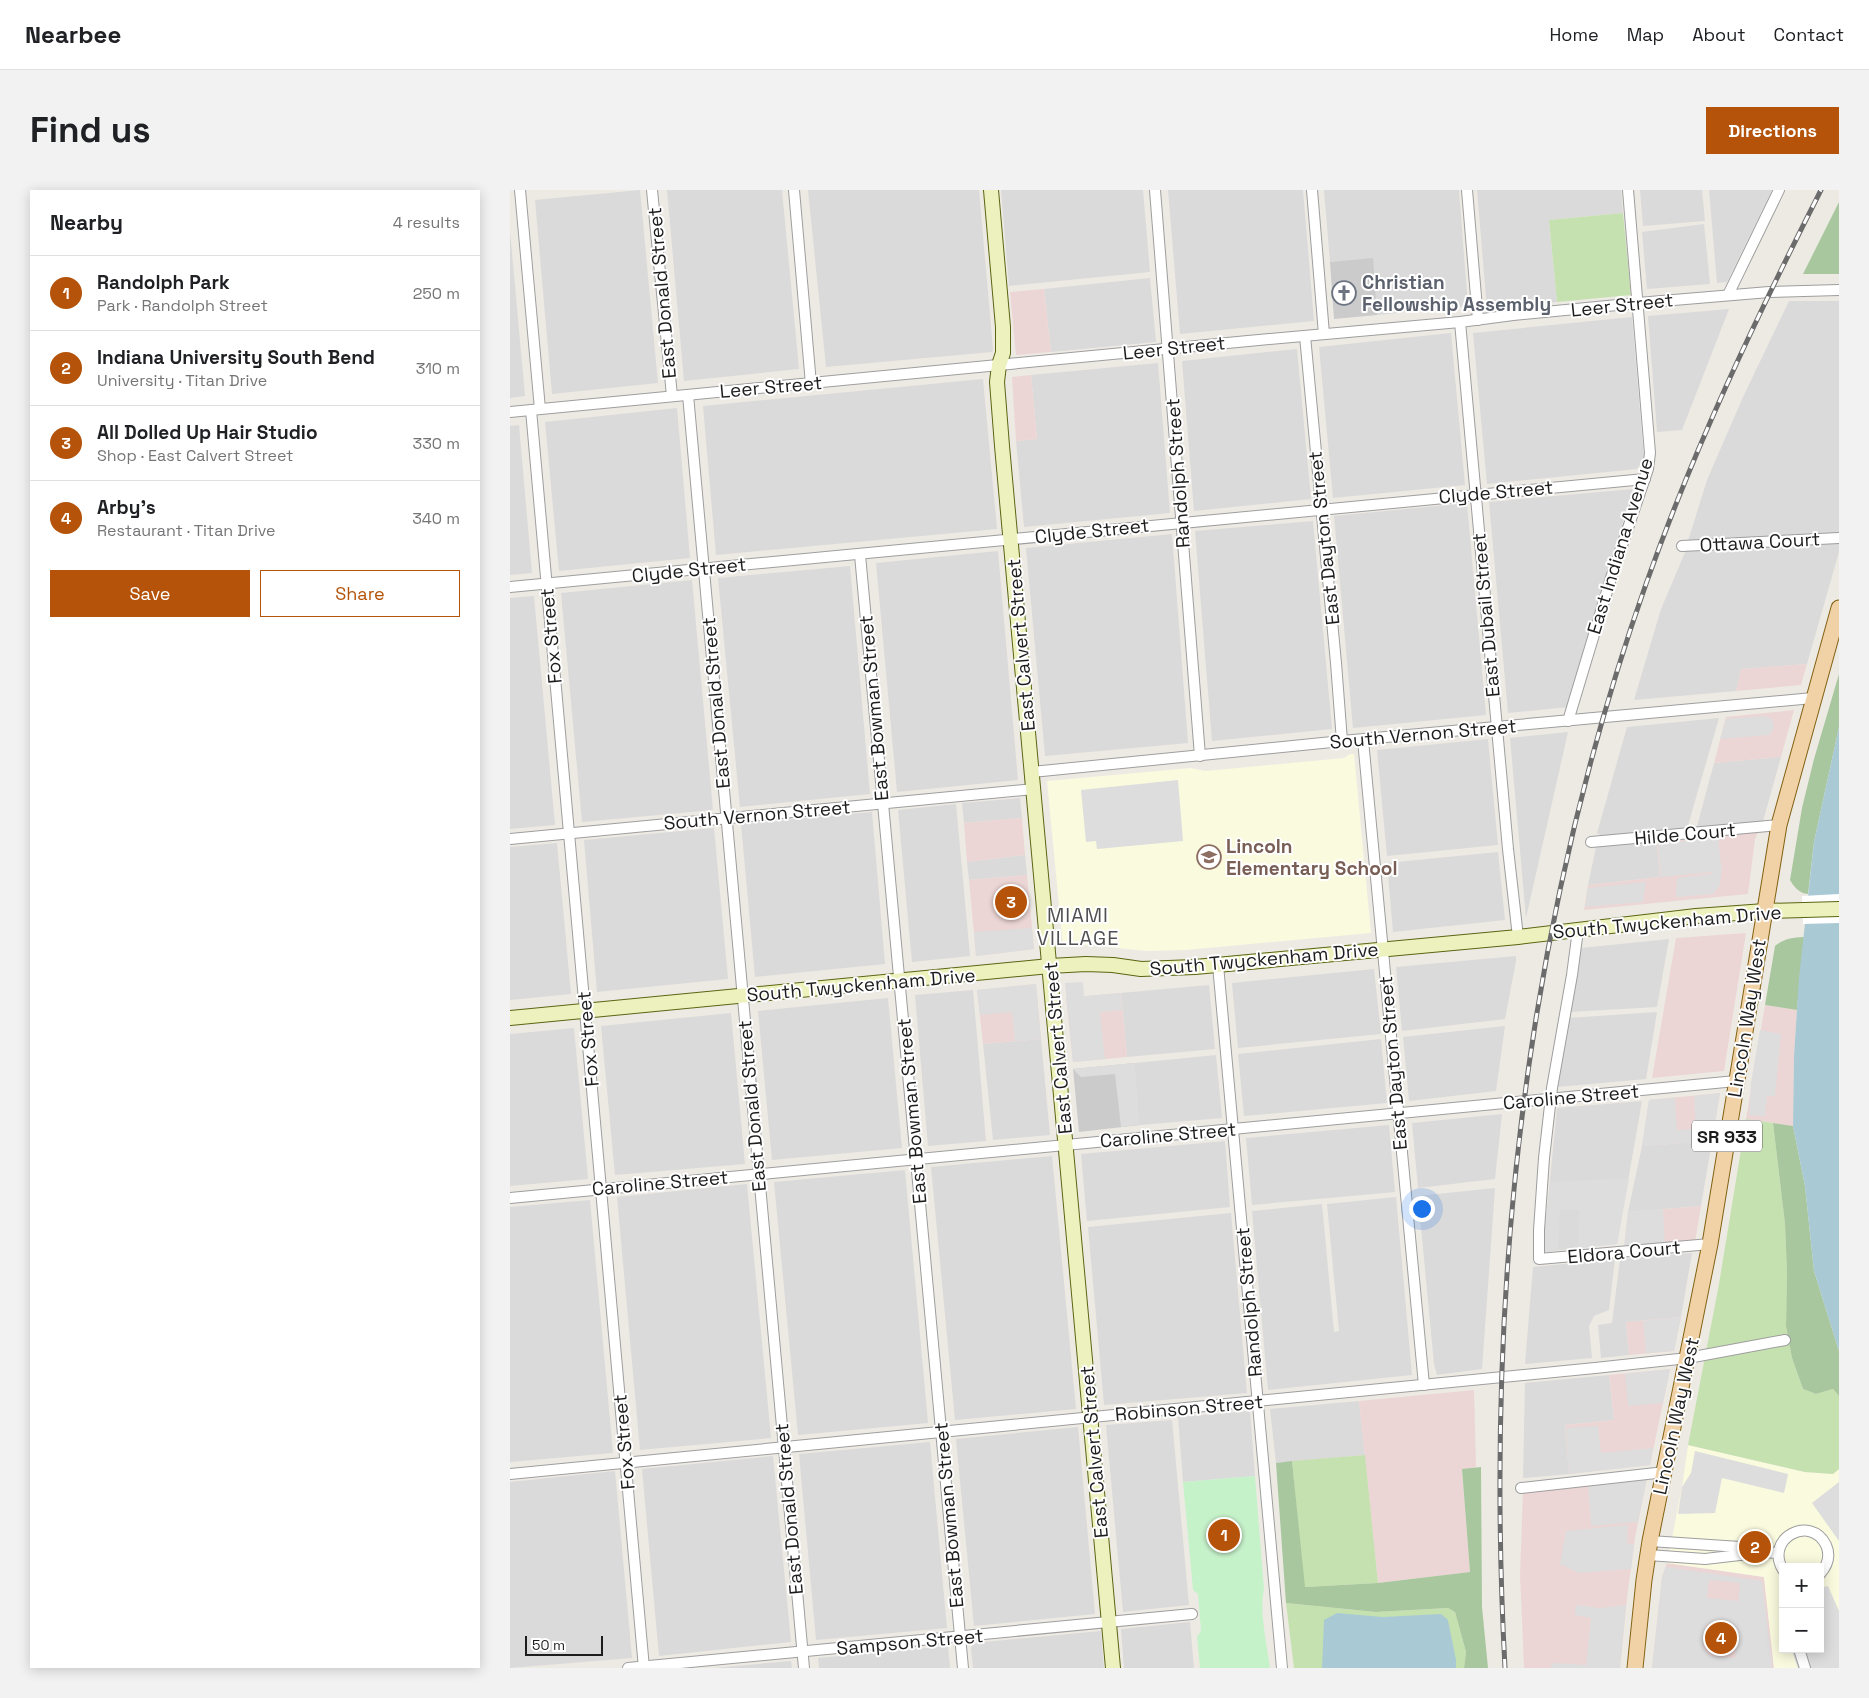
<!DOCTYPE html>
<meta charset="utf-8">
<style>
:root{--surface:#fff;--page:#f2f2f2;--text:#202124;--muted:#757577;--line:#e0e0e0;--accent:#b45309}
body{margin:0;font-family:"Space Grotesk",sans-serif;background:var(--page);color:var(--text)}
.controls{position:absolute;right:15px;bottom:15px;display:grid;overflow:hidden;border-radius:0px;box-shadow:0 2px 12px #0003}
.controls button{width:45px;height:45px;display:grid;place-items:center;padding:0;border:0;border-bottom:1px solid var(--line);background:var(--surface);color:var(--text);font:25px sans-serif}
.scale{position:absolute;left:15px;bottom:12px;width:78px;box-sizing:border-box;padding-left:5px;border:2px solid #1d1d1d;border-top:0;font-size:14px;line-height:18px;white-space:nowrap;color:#1d1d1d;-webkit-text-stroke:4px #fff;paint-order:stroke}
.you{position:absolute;left:911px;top:1018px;width:18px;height:18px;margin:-12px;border:4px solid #fff;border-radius:50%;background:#1a73e8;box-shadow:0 0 0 8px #1a73e833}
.badge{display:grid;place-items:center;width:32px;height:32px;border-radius:50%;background:var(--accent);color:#fff;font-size:16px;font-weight:700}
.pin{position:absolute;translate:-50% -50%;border:2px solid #fff;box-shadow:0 1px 5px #0006}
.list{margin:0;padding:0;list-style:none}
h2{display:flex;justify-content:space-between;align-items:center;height:65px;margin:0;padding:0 20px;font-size:21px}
h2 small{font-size:16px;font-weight:400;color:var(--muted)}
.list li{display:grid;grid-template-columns:32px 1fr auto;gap:15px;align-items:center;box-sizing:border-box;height:75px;padding:0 20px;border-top:1px solid var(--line)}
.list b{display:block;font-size:19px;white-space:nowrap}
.list p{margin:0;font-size:16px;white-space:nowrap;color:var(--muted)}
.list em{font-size:16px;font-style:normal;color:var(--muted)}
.actions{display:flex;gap:10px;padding:15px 20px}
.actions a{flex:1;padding:11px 0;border:1px solid var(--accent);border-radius:0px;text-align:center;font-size:18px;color:var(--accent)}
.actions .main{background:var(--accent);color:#fff}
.map{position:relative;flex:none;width:1329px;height:1478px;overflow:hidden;border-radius:0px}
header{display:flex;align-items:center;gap:30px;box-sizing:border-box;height:70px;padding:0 25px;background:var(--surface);border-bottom:1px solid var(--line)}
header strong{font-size:24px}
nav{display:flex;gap:28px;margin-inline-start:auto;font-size:18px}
.intro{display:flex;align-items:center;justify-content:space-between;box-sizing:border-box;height:120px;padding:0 30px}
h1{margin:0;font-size:35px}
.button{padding:12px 22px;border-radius:0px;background:var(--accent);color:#fff;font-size:18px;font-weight:700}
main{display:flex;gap:30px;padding:0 30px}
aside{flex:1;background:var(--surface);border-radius:0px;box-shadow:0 2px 12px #0003}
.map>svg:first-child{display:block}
.residential{fill:#dbdada}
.commercial{fill:#ecd6d5}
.education{fill:#fafadf;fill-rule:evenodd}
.religious{fill:#cbcbcb}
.grass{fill:#c6e1b0}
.forest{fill:#a8c79e}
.park{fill:#c6f2ca}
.parking{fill:#ddd;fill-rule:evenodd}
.water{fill:#a9cad5}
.pier{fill:#fff}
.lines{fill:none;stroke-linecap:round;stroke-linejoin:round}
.street-casing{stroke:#9e9e9e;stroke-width:12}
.secondary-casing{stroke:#5a6512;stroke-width:16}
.primary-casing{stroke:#836112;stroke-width:17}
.street{stroke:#fff;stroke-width:10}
.secondary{stroke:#edf1be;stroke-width:14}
.primary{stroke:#f0d2a6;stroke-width:15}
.rail-casing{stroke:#6b6b6b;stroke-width:5}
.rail{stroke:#fff;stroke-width:3;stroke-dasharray:9;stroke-linecap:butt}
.labels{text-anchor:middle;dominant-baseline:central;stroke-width:4;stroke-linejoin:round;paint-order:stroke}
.shield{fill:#fff;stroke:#616161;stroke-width:1}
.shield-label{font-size:18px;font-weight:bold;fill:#1d1d1d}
.worship-label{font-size:19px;font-weight:bold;fill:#5b616d;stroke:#fff;text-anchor:start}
.street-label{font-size:19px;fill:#1d1d1d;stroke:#fff}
.education-label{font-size:19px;font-weight:bold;fill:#785e54;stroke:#fff;text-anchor:start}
.neighbourhood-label{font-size:20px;letter-spacing:1px;fill:#505050;stroke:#fff}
</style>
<header>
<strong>Nearbee</strong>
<nav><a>Home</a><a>Map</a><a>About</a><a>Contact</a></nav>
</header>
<div class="intro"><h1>Find us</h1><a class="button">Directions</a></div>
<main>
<aside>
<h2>Nearby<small>4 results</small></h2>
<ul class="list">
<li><span class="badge">1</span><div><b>Randolph Park</b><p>Park · Randolph Street</p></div><em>250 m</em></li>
<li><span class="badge">2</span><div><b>Indiana University South Bend</b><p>University · Titan Drive</p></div><em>310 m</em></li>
<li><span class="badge">3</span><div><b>All Dolled Up Hair Studio</b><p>Shop · East Calvert Street</p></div><em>330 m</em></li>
<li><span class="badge">4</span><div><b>Arby's</b><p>Restaurant · Titan Drive</p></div><em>340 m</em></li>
</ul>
<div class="actions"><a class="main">Save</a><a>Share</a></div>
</aside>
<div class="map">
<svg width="1329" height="1478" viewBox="0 0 1329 1478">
<rect width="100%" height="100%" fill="#edeae4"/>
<g class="residential">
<path d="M130 0 148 193 42 204 25 10Z"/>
<path d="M157 0H272L289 179 174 191Z"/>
<path d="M298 0H469L483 159 482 162 316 177Z"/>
<path d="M491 0H633L640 82 499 96Z"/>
<path d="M658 0H793L804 131 670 144Z"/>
<path d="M814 0H949L958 116 867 125 862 69 820 72Z"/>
<path d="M967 0H1111L1113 23 1039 30 1047 112 977 119Z"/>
<path d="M1130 0H1192L1195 31 1133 36Z"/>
<path d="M1199 0H1262L1217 92 1207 93Z"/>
<path d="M1194 34 1200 94 1137 99 1132 42Z"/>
<path d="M0 41 15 206 0 208Z"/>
<path d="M640 88 646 152 541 162 534 99Z"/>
<path d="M1279 111H1329V343L1178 351 1197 290 1233 207Z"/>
<path d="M1219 119 1172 240 1147 242 1138 126Z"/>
<path d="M1122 127 1134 269 1127 279 977 294 963 143Z"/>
<path d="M941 143 955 295 823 308 809 157Z"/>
<path d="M787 159 801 309 684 321 672 171Z"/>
<path d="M648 173 660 323 514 337 506 251 527 249 521 185Z"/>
<path d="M473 189 487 339 206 365 193 216Z"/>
<path d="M167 218 180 368 49 381 35 232Z"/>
<path d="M9 235 22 383 0 385V236Z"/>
<path d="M1123 299 1058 517 998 523 979 312Z"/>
<path d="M957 313 976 525 843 538 824 326Z"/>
<path d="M803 331 822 539 702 551 685 341Z"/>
<path d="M662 344 678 553 535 566 516 358Z"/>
<path d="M1329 353V362L1297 474 1232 479 1226 501 1124 510 1151 419 1176 360Z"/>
<path d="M488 361 508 590 387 602 366 373Z"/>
<path d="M340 376 360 604 230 617 208 388Z"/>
<path d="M182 390 203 620 72 632 51 403Z"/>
<path d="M24 406 45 635 0 639V408Z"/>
<path d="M1209 528 1177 639 1095 648 1087 643 1117 537Z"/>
<path d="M1058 542 1016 728 1000 548Z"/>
<path d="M978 549 988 655 877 666 867 560Z"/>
<path d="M1271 567 1252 635 1186 640 1204 573Z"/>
<path d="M510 608 512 628 454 633 452 613Z"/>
<path d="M446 614 460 766 402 772 388 620Z"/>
<path d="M362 622 375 774 245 787 231 634Z"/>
<path d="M204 638 218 789 87 802 74 650Z"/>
<path d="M1147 652 1150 687 1078 695 1086 657Z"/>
<path d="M47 653 61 804 0 810V657Z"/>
<path d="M988 662 995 730 883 742 877 673Z"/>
<path d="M515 665 517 685 459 690 457 672Z"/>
<path d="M1159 749 1147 817 1059 822 1071 758Z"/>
<path d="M1006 766V771L995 829 892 841 886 777Z"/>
<path d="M864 779 871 844 728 858 722 793Z"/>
<path d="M699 795 705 859 617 867 611 803Z"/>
<path d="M463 800 476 951 418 956 405 805Z"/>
<path d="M378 808 392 958 262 970 248 821Z"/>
<path d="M1147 822 1136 889 1047 897 1058 828Z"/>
<path d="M221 823 235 974 105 985 91 836Z"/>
<path d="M995 836 986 901 899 911 893 847Z"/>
<path d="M64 838 78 989 0 996V844Z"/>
<path d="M531 849 540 945 483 950 473 854Z"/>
<path d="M871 849 877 913 734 926 728 864Z"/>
<path d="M706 865 712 928 630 935 625 873Z"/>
<path d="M1132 911 1107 1054 1033 1062 1047 918Z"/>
<path d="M992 924 985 989 908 998 902 933Z"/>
<path d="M879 935 885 1002 742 1015 736 948Z"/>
<path d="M715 951 720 1017 577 1031 571 964Z"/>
<path d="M1202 951 1191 1016 1118 1022 1132 956Z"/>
<path d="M542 966 566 1219 445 1230 421 977Z"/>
<path d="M395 980 418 1233 288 1245 264 992Z"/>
<path d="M237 994 261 1248 130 1260 107 1007Z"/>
<path d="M985 998 972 1179 927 1185 924 1174 908 1006Z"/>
<path d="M886 1007 902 1185 758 1200 742 1021 812 1014 824 1142 829 1141 817 1014Z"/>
<path d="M80 1010 103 1263 0 1272V1017Z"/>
<path d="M721 1023 737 1203 594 1215 578 1037Z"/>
<path d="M1182 1063 1171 1127 1116 1132 1119 1165 1091 1168 1088 1135 1102 1133 1110 1069Z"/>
<path d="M1105 1069 1099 1120 1084 1126 1079 1136 1082 1168 1015 1174 1023 1077Z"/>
<path d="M1099 1185 1104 1230 1055 1235 1059 1284 1013 1288 1015 1193Z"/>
<path d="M849 1211 855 1265 766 1273 760 1219Z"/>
<path d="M740 1221 745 1286 673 1292 668 1227Z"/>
<path d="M662 1230 679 1415 613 1422 596 1235Z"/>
<path d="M568 1237 585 1424 464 1436 446 1249Z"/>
<path d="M420 1252 437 1438 306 1450 289 1264Z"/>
<path d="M263 1266 281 1452 149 1466 132 1279Z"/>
<path d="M105 1281 122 1468 0 1478V1292Z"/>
<path d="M680 1432 684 1478H614L611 1439Z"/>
<path d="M591 1441 594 1478H463L461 1459 463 1453Z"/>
<path d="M438 1456 440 1478H309L308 1468Z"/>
<path d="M281 1471 282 1478H203Z"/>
</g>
<g class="commercial">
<path d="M534 99 541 162 506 165 500 102Z"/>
<path d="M521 185 527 249 506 251 502 187Z"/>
<path d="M1297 474 1291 495 1226 501 1231 479Z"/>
<path d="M1284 520 1271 567 1204 573 1216 527Z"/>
<path d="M512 628 515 665 457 672 454 633Z"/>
<path d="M1248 642 1245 649 1238 704 1074 720 1078 695 1150 687 1147 652Z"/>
<path d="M517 685 524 759 466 766 459 690Z"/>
<path d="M1236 743 1214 881 1142 888 1166 748Z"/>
<path d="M526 794 531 849 473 854 467 800Z"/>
<path d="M611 803 617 867 563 872 556 808Z"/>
<path d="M1255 815 1287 820 1284 866 1283 936 1236 929Z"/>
<path d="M1210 903 1202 951 1132 956 1139 910Z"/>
<path d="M1191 1016 1185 1052 1114 1058 1118 1022Z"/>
<path d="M1171 1127 1164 1161 1119 1165 1116 1132Z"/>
<path d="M1160 1179 1140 1275 1059 1284 1055 1235 1104 1230 1099 1185Z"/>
<path d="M964 1200 966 1277 952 1280 960 1382 868 1393 849 1211Z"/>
<path d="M1137 1288 1125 1348 1117 1408 1110 1478H1014L1010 1385 1013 1302Z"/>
<path d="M1157 1373 1254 1387 1264 1478H1142L1152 1387Z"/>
</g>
<g class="education">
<path d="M840 564H844L861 743 676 760 637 761 578 755 553 757 537 591 681 578 695 581 834 568Z"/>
<path d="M1178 1255 1295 1282 1323 1284 1329 1279V1478H1264L1254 1387 1157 1373 1172 1297ZM1273 1377H1310V1459H1273Z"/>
</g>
<g class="religious">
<path d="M863 68 867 125 824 129 820 72Z"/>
<path d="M625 873 630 935 569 942 563 879Z"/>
</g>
<g class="grass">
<path d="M1113 23 1121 105 1047 112 1039 30Z"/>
<path d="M1236 929 1263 933 1275 1034 1277 1084 1276 1136 1282 1168 1293 1199 1306 1204 1323 1199 1329 1206V1279L1323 1284 1295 1282 1178 1255 1209 1094Z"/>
<path d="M855 1265 868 1393 794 1397 782 1271Z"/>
<path d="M776 1413 866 1422 938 1418 945 1422 956 1462 954 1478H784Z"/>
</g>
<g class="forest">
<path d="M1329 12V84H1293Z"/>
<path d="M1329 484V537L1304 652 1298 704C1289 703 1284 697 1280 690L1292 618 1304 569Z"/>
<path d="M1294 747 1287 820 1255 815 1265 756C1275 748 1282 748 1294 747Z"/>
<path d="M1263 933 1283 936 1295 996 1304 1081 1329 1161V1206L1323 1199 1306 1204 1293 1199 1282 1168 1276 1136 1277 1084 1275 1034Z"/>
<path d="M782 1271 795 1397 868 1393 960 1382 952 1279 971 1277 972 1417 978 1478H954L956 1462 945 1422 938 1418 866 1422 776 1413 766 1273Z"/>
</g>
<path class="park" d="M745 1286 754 1399C749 1421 757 1454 760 1478H690L687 1447 691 1441 688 1404 683 1400 673 1292Z"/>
<g class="parking">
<path d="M1254 526 1262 529 1264 538 1259 545 1210 549 1216 529Z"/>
<path d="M668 590 673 651 587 659 586 651 576 652 571 600Z"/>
<path d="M1208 647 1211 674 1212 676 1210 694 1207 699 1203 704 1166 707 1167 688 1201 684 1203 682 1151 687 1148 654Z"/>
<path d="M1136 692 1133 712 1075 717 1078 698Z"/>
<path d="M522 738 524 759 466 766 464 742Z"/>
<path d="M573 792 574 806 611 803 612 820 590 822 595 869 563 872 555 793Z"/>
<path d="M526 794 531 849 505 851 502 822 470 825 467 800Z"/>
<path d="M1250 840 1271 844 1265 906H1257L1255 926 1239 925 1241 893Z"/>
<path d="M625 873 630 935 611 937 605 884 571 887 563 879Z"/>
<path d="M1210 903 1202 951 1132 956 1139 910 1165 908 1167 940 1186 939 1184 906Z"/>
<path d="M1119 988 1107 1054 1068 1058 1069 1020H1050L1048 1060 1033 1062 1040 992Z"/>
<path d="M1153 1019 1155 1055 1114 1058 1118 1022Z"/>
<path d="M1171 1127 1164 1161 1136 1163 1133 1131Z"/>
<path d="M1160 1179 1153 1213 1118 1216 1115 1184Z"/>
<path d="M1088 1236 1091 1263 1143 1258 1140 1275 1059 1284 1056 1238Z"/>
<path d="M1185 1261 1278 1284 1274 1303 1212 1288 1205 1323 1168 1324 1172 1297 1181 1283Z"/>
<path d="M1137 1288 1128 1332 1081 1336 1078 1295Z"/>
<path d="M1329 1292V1351L1302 1313Z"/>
<path d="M1118 1335 1117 1353 1124 1355 1121 1379 1069 1383 1050 1374 1056 1341Z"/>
<path d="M1156 1377 1252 1391 1262 1473 1261 1478H1142L1152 1387ZM1199 1390 1230 1393 1228 1411 1197 1408ZM1196 1434 1228 1438 1225 1468 1200 1466 1193 1458Z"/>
<path d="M1318 1396 1329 1421V1478H1288L1281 1459H1310V1398Z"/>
<path d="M1066 1415 1089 1418 1116 1415 1110 1478H1041L1042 1473 1076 1475 1081 1428 1065 1425Z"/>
</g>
<g class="water">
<path d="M1329 537V1161L1304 1081 1295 996 1283 936 1284 866 1289 788 1304 652Z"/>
<path d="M827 1423 873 1427 931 1424 938 1430 946 1470V1478H812L814 1430Z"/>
</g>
<path class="pier" d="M1329 704V733L1293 734 1292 706Z"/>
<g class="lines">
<g class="street-casing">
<g id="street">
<path d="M10 0 30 219"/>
<path d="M142 0 162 206"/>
<path d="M284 0 301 194"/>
<path d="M645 0 690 566"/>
<path d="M802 0 814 144"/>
<path d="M957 0 968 130"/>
<path d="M1218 105 1269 0"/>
<path d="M950 132 998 659 1008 747"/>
<path d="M795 146 826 473 832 551"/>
<path d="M178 205 294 1478"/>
<path d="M21 220 134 1478"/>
<path d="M0 222 738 151 950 132 1003 125 1128 113 1259 102 1329 100"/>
<path d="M1172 356 1329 348"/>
<path d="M350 365 453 1478"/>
<path d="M0 397 1135 289"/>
<path d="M1058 531 1101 388 1138 279 1140 263 1118 0"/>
<path d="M853 550 914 1195"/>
<path d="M522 582 832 551 1303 508"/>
<path d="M0 649 524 599"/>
<path d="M1081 652 1269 635"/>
<path d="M1068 740 1062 785 1042 898 1034 968 1029 1040V1069L1200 1054"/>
<path d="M708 775 772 1478"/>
<path d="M0 1008 1226 891"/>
<path d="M0 1284 1085 1178 1178 1168 1275 1150"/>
<path d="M1011 1298 1155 1282"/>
<path d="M1140 1351 1230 1357 1251 1362 1268 1363"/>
<path d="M1138 1365 1195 1369 1247 1363"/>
<path d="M1273 1380C1254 1348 1301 1324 1316 1355 1321 1366 1317 1376 1310 1384"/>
<path d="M1289 1459 1295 1478"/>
<path d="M118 1478 682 1424"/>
</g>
</g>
<g class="secondary-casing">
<g id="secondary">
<path d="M481 0 493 137V163L489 175 487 192 492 256 603 1478"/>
<path d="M0 828 540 776 576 774 603 775 631 779 685 777 1008 747 1186 726 1255 721 1329 719"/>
</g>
</g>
<g class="primary-casing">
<path id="primary" d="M1125 1478 1134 1390 1140 1351 1200 1054 1269 635 1329 418"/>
</g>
<use href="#street" class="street"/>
<use href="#secondary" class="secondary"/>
<use href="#primary" class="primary"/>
<g class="rail-casing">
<path id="rail" d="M995 1478C975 1110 1013 742 1136 394 1184 258 1246 128 1311 0"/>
</g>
<use href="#rail" class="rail"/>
</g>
<defs>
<g id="church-ring" transform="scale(1.25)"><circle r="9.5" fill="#fff" stroke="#6b7280" stroke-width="1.5"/><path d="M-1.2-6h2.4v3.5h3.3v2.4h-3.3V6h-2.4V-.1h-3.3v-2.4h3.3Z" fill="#6b7280"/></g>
<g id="school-ring" transform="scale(1.25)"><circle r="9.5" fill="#fff" stroke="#8d6e63" stroke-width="1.5"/><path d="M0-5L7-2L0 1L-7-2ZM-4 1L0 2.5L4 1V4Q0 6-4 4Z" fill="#8d6e63"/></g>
</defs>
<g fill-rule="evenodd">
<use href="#church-ring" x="834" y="103"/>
<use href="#school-ring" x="699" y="667"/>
</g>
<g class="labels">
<rect class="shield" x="1182" y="930.5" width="70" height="31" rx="4"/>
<g class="shield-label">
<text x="1217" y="946">SR 933</text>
</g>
<g class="worship-label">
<text x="852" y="92">Christian<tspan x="852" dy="22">Fellowship Assembly</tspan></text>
</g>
<g class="street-label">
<text transform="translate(152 103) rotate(-95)">East Donald Street</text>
<text transform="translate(1112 115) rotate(-6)">Leer Street</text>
<text transform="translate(664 158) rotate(-6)">Leer Street</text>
<text transform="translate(261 197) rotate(-5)">Leer Street</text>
<text transform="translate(668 283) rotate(-94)">Randolph Street</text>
<text transform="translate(986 302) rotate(-5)">Clyde Street</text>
<text transform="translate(582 341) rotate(-6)">Clyde Street</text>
<text transform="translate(814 348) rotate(-96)">East Dayton Street</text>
<text transform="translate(1250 352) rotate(-3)">Ottawa Court</text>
<text transform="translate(1110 356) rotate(-73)">East Indiana Avenue</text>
<text transform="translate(179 380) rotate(-6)">Clyde Street</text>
<text transform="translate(976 425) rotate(-95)">East Dubail Street</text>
<text transform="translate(41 446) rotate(-95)">Fox Street</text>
<text transform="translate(511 455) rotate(-95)">East Calvert Street</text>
<text transform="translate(206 513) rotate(-95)">East Donald Street</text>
<text transform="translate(364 518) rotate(-95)">East Bowman Street</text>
<text transform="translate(913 544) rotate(-5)">South Vernon Street</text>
<text transform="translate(247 625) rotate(-5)">South Vernon Street</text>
<text transform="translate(1175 644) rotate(-5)">Hilde Court</text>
<text transform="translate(1157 732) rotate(-5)">South Twyckenham Drive</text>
<text transform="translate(754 769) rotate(-5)">South Twyckenham Drive</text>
<text transform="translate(351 795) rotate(-5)">South Twyckenham Drive</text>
<text transform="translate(1237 828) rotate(-81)">Lincoln Way West</text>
<text transform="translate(78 849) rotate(-95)">Fox Street</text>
<text transform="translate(548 858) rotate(-95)">East Calvert Street</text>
<text transform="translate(883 873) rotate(-95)">East Dayton Street</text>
<text transform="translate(1061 907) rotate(-5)">Caroline Street</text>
<text transform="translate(242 916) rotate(-95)">East Donald Street</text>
<text transform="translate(402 921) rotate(-95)">East Bowman Street</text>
<text transform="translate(658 945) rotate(-5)">Caroline Street</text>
<text transform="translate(150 993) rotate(-5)">Caroline Street</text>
<text transform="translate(1114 1062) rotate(-5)">Eldora Court</text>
<text transform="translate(739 1112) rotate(-95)">Randolph Street</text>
<text transform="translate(679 1218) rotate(-5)">Robinson Street</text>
<text transform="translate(1166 1226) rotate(-78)">Lincoln Way West</text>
<text transform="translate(114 1252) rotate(-95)">Fox Street</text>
<text transform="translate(584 1262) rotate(-95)">East Calvert Street</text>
<text transform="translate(279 1319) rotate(-95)">East Donald Street</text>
<text transform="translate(439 1325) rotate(-95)">East Bowman Street</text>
<text transform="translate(400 1452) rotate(-5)">Sampson Street</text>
</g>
<g class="education-label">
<text x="716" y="656">Lincoln<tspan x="716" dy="22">Elementary School</tspan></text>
</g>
<g class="neighbourhood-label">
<text x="568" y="725">MIAMI<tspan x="568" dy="23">VILLAGE</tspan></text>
</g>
</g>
</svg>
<div class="controls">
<button>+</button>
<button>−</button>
</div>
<div class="scale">50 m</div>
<div class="you"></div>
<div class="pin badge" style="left:714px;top:1345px">1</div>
<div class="pin badge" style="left:1245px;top:1357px">2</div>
<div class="pin badge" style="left:501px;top:712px">3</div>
<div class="pin badge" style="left:1211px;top:1448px">4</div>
</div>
</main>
